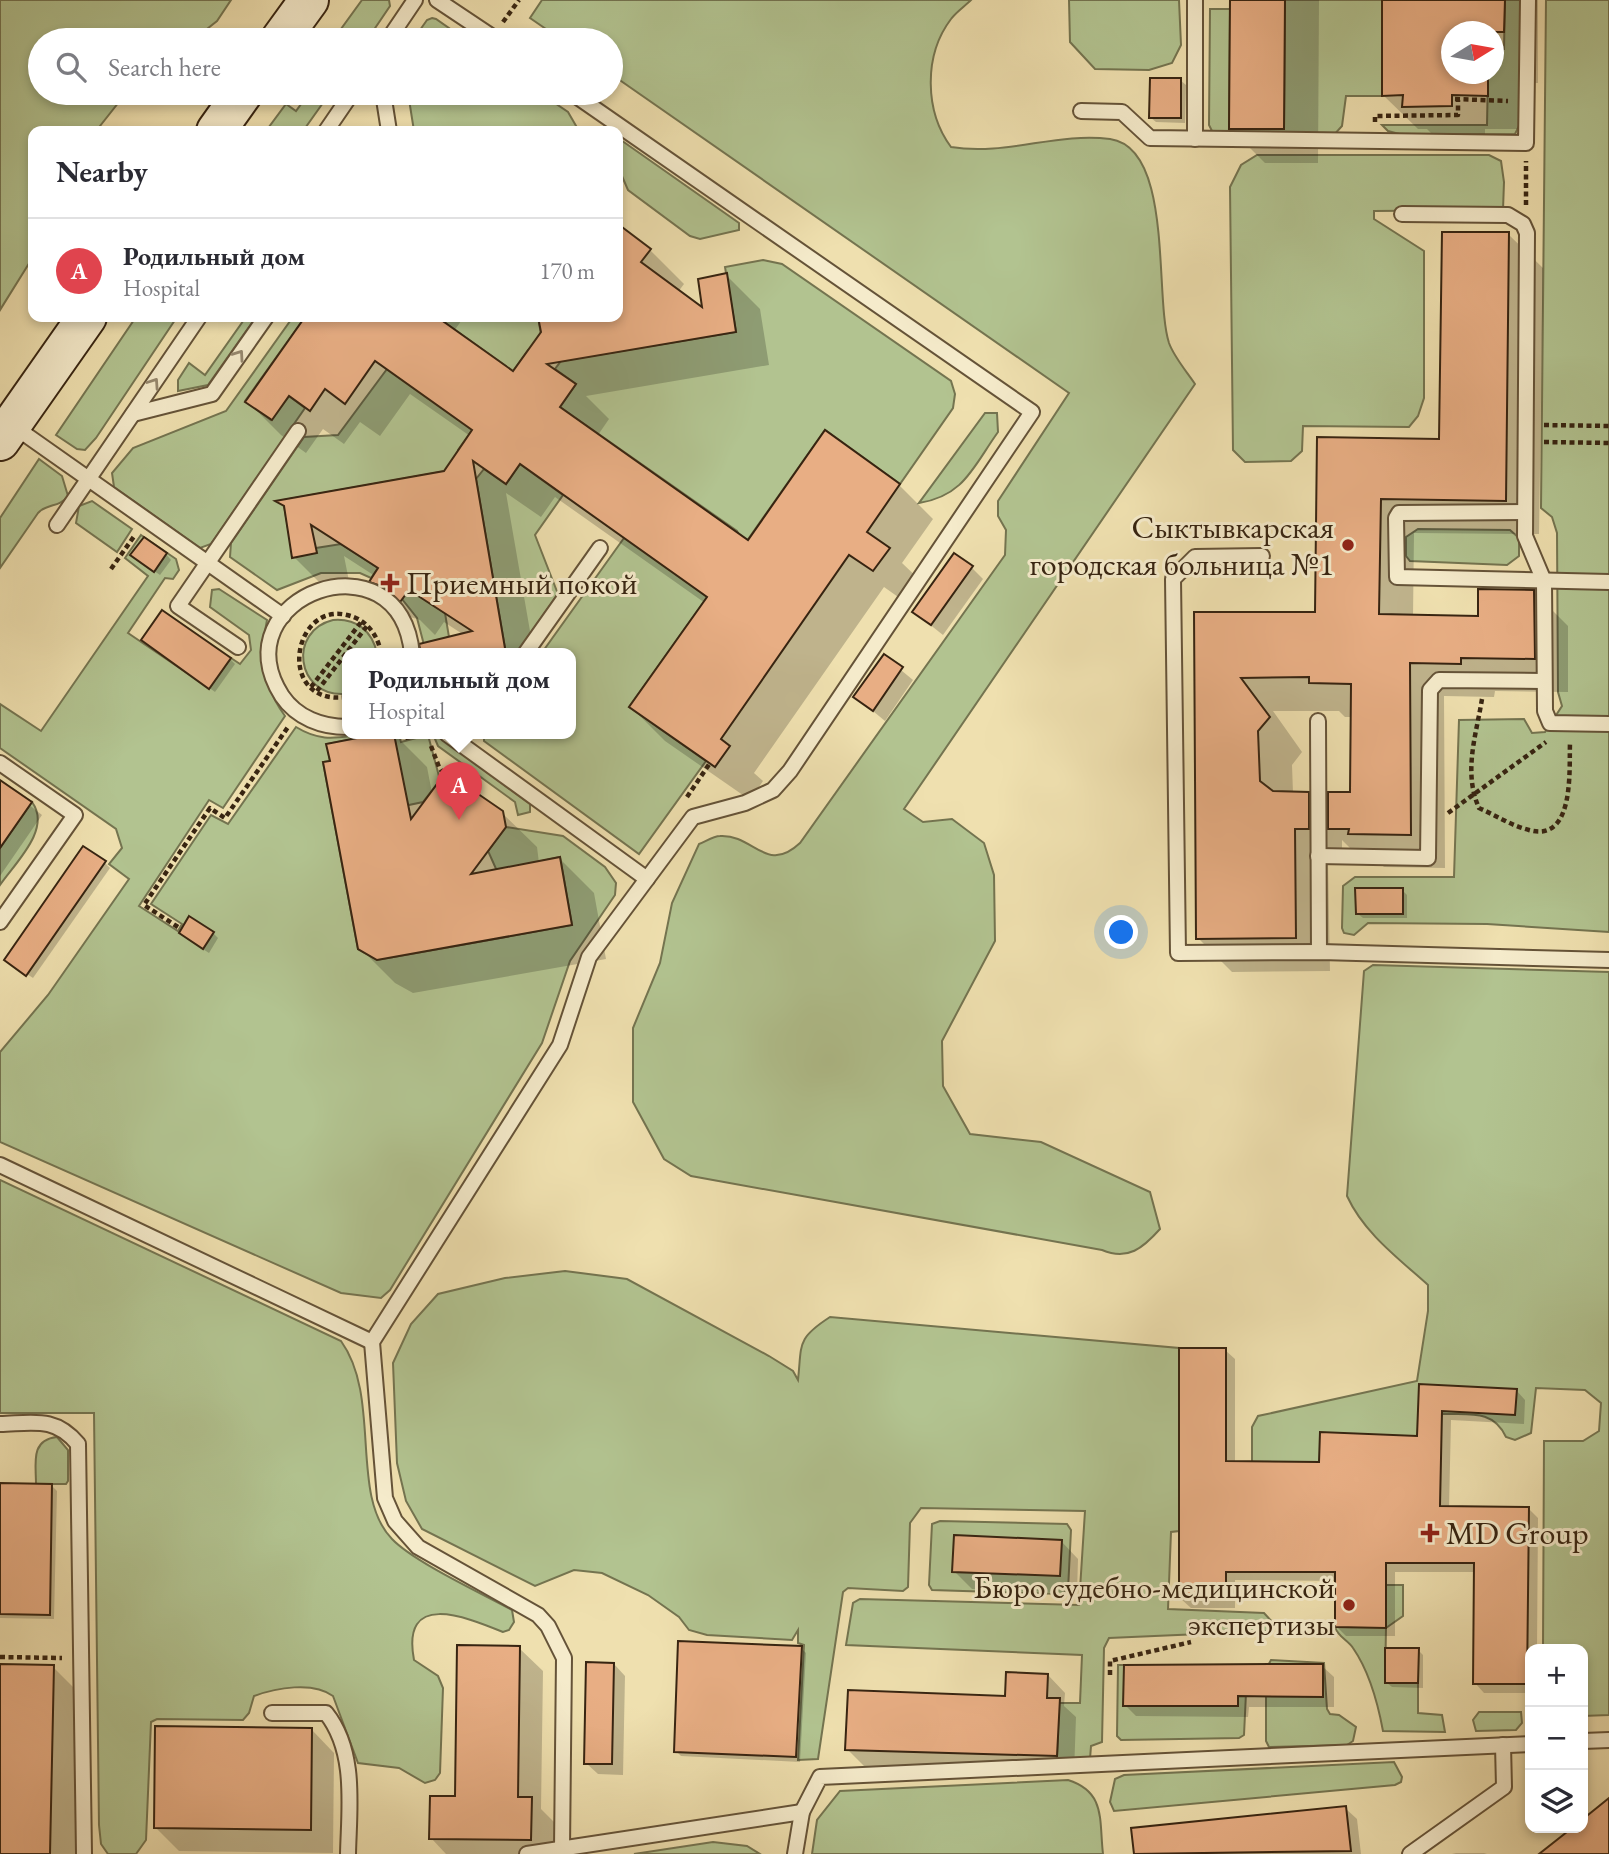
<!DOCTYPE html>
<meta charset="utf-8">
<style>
:root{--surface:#fff;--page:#f7f7f7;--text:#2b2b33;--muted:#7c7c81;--line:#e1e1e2;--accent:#8f2418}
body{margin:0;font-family:"EB Garamond",serif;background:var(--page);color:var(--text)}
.controls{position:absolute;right:21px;bottom:21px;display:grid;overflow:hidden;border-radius:14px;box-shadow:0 4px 10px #0003}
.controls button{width:63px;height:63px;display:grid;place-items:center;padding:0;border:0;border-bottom:2px solid var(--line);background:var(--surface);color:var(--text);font:35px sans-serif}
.compass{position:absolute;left:1441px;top:21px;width:63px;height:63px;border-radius:50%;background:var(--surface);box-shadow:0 4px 10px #0003;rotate:79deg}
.you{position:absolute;left:1122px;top:933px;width:24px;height:24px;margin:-18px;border:5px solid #fff;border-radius:50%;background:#1a73e8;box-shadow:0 0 0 10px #1a73e833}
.badge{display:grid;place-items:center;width:46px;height:46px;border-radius:50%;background:var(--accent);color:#fff;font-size:23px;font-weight:700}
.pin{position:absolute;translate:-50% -58px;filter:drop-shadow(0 2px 4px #0008)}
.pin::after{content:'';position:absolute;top:37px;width:24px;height:21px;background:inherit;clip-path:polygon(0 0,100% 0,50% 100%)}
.popup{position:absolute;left:342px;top:648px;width:234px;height:91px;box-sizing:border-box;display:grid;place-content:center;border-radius:14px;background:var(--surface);filter:drop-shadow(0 2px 5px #0005);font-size:23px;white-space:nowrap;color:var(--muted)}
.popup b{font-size:26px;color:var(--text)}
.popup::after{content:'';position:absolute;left:50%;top:100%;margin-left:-14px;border:14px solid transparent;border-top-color:var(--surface)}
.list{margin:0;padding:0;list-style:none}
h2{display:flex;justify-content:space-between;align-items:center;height:91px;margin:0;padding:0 28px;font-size:30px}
h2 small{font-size:23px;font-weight:400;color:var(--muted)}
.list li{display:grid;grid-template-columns:46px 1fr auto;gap:21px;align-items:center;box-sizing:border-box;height:105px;padding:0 28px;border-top:2px solid var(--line)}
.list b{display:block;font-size:26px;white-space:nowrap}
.list p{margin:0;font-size:23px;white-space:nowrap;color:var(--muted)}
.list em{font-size:23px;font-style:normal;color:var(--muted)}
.icon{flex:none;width:38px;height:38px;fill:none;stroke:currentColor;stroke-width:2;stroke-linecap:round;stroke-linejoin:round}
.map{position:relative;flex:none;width:1609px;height:1854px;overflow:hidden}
.search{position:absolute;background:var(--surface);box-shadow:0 4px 10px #0003;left:28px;top:28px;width:595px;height:77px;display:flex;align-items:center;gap:18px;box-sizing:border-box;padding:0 24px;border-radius:38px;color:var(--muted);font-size:26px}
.panel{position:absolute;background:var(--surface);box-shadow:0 4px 10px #0003;left:28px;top:126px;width:595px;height:196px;border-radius:14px}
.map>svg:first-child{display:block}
.green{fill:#b2c390;stroke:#747450;stroke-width:2}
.shadow{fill:#0003;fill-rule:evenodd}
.building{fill:#e8ae84;stroke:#372411;stroke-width:2}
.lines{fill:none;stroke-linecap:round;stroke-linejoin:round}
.lane-casing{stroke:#655338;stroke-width:18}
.secondary-casing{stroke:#372411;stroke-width:42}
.path{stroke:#372411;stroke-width:4.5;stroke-dasharray:5 3.5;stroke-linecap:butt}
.lane{stroke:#f5ebcb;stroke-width:14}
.secondary{stroke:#f5ebcb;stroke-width:38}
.oneway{stroke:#96886e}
.poi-dot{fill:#8f2418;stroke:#f5ebcb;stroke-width:2.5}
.labels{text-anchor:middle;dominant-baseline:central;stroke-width:6;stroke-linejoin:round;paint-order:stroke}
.poi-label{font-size:32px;fill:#372411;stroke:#f5ebcb;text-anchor:end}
</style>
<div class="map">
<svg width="1609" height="1854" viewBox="0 0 1609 1854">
<rect width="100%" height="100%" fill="#efe0af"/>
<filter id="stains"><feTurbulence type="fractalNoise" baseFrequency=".00286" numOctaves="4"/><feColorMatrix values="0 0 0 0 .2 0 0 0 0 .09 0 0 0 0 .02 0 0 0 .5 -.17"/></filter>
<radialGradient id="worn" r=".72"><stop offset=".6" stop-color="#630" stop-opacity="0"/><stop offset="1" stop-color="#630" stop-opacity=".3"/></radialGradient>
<g class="green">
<path d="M0 0H231L217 21 193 40H40V93H126L96 131H33V257L0 310Z"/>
<path d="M362 0H389L390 6 367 40H333Z"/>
<path d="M542 0H971C965 6 956 12 951 19 923 56 925 112 951 147 1006 156 1057 132 1110 139 1174 148 1154 297 1169 343 1174 357 1187 372 1195 384L904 809 923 822 952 819 984 843 994 875 995 941 942 1041 943 1086 970 1134 1041 1142 1150 1192 1160 1229C1143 1248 1128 1261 1102 1250L691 1176 664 1159 633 1102V1028L660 963 672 903 699 844C705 842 713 836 720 836 754 834 766 875 800 843L1005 555 1006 530 998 516V501L1069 393 611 74V40H562L530 18Z"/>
<path d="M1069 0H1179L1181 45 1172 63 1149 70 1095 69 1070 42Z"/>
<path d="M1285 0H1382V96H1346L1342 126 1333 136 1213 133 1209 125 1210 9H1230L1229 129H1284Z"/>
<path d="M1505 0H1522L1521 122 1515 134 1403 135 1388 131 1382 125H1487L1488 74H1494V50L1504 49Z"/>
<path d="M1546 0H1609V932L1487 924 1368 923 1354 935 1344 933 1342 928 1343 886 1355 877H1454L1459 720 1524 719 1532 733 1545 732 1562 706 1558 692 1557 533 1552 517 1541 508Z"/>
<path d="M432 18 436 19 466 40H413L427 20Z"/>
<path d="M309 93H330L303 131H266L286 104 296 111Z"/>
<path d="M408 93H540L568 112 579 131H414Z"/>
<path d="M618 138 739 223V230L700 239 690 236 628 190 618 167Z"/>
<path d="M1257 155H1489L1501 161 1504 182 1503 210 1374 211V219L1424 251V398L1418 416 1409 427 1303 426 1302 451 1291 461 1245 462 1233 450 1230 187 1241 165Z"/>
<path d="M763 260 782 264 951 381 955 394 953 408 900 484 825 430 744 545 737 531 560 407 576 384 555 369 561 361 736 332 725 267Z"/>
<path d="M136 317H177L96 438 85 450 77 449 56 435Z"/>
<path d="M246 317H256L208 385 178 391V380L189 363 205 375Z"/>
<path d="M293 317H305L245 401 271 420 289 396 305 408 211 544 200 548 114 487 112 473 133 448 226 411Z"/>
<path d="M437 317H538L544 352 528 350 507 380 506 366Z"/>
<path d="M387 369 478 422 458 450 463 468 283 500 293 557 316 548 341 544 378 568 371 578 360 573H321L277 590 230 557 231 543 304 437 338 435Z"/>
<path d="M985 413H997L998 432C973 467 964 496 919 503Z"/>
<path d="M39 459 62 476 68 496C59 508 47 503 38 513L0 568V518Z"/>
<path d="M520 464 563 495 535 535 558 594 516 654H506L476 479 484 469 506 484Z"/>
<path d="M92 501 132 529 117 552 76 523 79 506Z"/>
<path d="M1418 529 1510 530 1519 538V556L1507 565 1410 561 1406 556V537Z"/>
<path d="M141 535 176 559 179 570 173 579 165 578 128 633 209 688 231 658 240 664 251 650 249 635 210 607 212 590 219 589 267 620C260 655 263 687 285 716L223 808 209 800 139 906 178 931 182 924 151 904 211 815 228 824 296 727C327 746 344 734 378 734L327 744 330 761 323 762 358 949 377 960 572 925 560 857 497 871 488 851 506 827 563 836 605 867 616 883 615 895 570 961 542 1043 390 1290 381 1298 341 1293 0 1142V1052L48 995 129 879 109 864 122 848 116 829 0 748V704L41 731 148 576 125 558Z"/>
<path d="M624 538 711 592 629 707 706 761 639 854 484 741V734H571V654H541Z"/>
<path d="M409 589 445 613 449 637 424 645 417 618 402 599Z"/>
<path d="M333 620C356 618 373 631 377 654H347V693L343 694C296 695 288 631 333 620Z"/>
<path d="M394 734H399L401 742 428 735 440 780 423 802 404 806Z"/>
<path d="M438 736 530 804V812L518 815 515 802 438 746 435 739Z"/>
<path d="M32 802C52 829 15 863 0 885V848Z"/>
<path d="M1373 965 1609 972V1715L1583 1716V1649H1543L1544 1441H1583L1599 1431 1601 1403 1585 1390 1536 1388 1531 1433 1515 1440 1506 1437C1493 1409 1469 1415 1442 1414L1435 1437 1319 1473 1252 1462V1427L1258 1416 1417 1381 1428 1311V1285C1398 1258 1364 1233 1347 1196L1364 971Z"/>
<path d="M0 1180 341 1341C382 1398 349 1495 392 1539 414 1562 481 1593 512 1610L514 1622 509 1630 503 1632C464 1616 401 1591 414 1660L438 1676 443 1688 440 1773 435 1780 425 1783 399 1768 358 1763 333 1696C313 1681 276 1688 254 1696L249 1713 243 1720 157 1719 151 1722 146 1840 136 1854H108L101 1844 99 1825 94 1413H0Z"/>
<path d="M565 1271 627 1279 769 1356 793 1371 798 1380C802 1344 796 1339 830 1317L1179 1348V1531L1171 1532 1168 1609 1264 1613 1275 1625 1269 1631 1109 1638 1104 1648 1102 1742 1091 1746 1090 1759 1057 1758 1059 1703H1080L1082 1655 846 1645 853 1603 860 1599 1079 1605 1085 1511 921 1508 910 1523 908 1587 903 1591 848 1588 843 1592 818 1759 798 1760 804 1645 798 1643V1630L792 1640 707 1635 689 1630 679 1617 648 1595 602 1573 574 1570 535 1586 422 1529 406 1501 397 1463 393 1363 411 1324 438 1294 505 1278Z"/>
<path d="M57 1437 68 1450V1481L66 1484H36C36 1463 30 1440 57 1437Z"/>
<path d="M940 1521 1067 1524 1071 1530 1068 1590 1061 1594 932 1590 929 1585 932 1524Z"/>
<path d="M1386 1585H1403V1616L1386 1628 1385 1682 1418 1683V1713L1442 1715 1445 1732 1383 1731C1378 1704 1369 1671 1353 1648 1348 1640 1338 1637 1335 1627H1386Z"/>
<path d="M1271 1660 1324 1663 1327 1709 1330 1714 1339 1715 1356 1727 1353 1741 1347 1745 1269 1747 1266 1741V1669Z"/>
<path d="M1118 1665H1124V1706H1237L1238 1666 1247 1672 1244 1735 1239 1738 1121 1740 1117 1736Z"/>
<path d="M1479 1712H1521L1522 1723 1516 1730 1476 1731 1473 1720Z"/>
<path d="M1394 1762 1402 1777 1401 1782 1395 1785 1114 1811 1110 1802 1115 1779 1124 1775Z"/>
<path d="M1068 1780C1106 1792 1099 1820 1103 1854H812L817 1820 840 1791Z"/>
<path d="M713 1842 747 1846 760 1854H634Z"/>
</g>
<g class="shadow">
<path d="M1231 0H1319L1318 163H1265L1231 129Z"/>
<path d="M1384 0H1538V83H1522L1521 129H1485V140H1438L1427 129H1418L1383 95ZM1452 32H1494V74H1452Z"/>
<path d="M1180 80 1186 85 1185 123 1156 122 1150 117Z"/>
<path d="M621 229 650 250 684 284 678 292 704 311 726 275 760 309 769 365 586 396 609 419 598 435 748 542 899 485 933 519 902 563 923 583 908 604 884 587 754 773 763 781 750 800 665 741 631 707 705 603 555 497 541 517 506 493 534 654H448L464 635 444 622 435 635 420 620 404 615 371 581 375 576 344 556 350 586 328 591 294 557 286 509 279 502 445 473 470 436 410 394 380 436 360 422 344 444 323 429 306 453 281 435 247 401 307 317H464L454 331 514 373 543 332 540 317H618V234Z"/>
<path d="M1508 234 1543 268 1539 534 1414 533 1413 617 1480 618 1534 592 1568 626V692L1495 691 1494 697 1444 696 1445 868 1384 867 1379 862H1364L1342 840V862H1328L1330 971 1232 972 1198 938 1195 614 1317 613 1319 439 1441 441ZM1273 711H1339L1345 717H1353L1352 793 1330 815 1308 793H1293L1292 765 1302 752Z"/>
<path d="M166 554 171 560 160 575 138 560Z"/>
<path d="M971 567 983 579 943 635 914 612Z"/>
<path d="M143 640 230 659 235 664 215 692Z"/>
<path d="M884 656 913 680 885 721 856 697Z"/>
<path d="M388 734H394L427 767 432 793 502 813 537 847 539 863 560 859 594 893 606 959 413 993 395 983 360 948Z"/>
<path d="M0 782 42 815 0 876Z"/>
<path d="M105 863 110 868 33 978 9 962Z"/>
<path d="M1402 890 1407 895V918H1363L1357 913Z"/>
<path d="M213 933 218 938 209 953 186 938Z"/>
<path d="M1225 1350 1235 1359V1463L1321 1464 1419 1438 1421 1386 1516 1390 1525 1400 1524 1424 1451 1420 1449 1508H1528L1538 1518 1537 1649H1530V1693H1484L1475 1683 1476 1572H1395V1636H1346L1337 1627V1581L1235 1580V1608H1191L1181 1599Z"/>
<path d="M0 1485 52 1486 57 1491 54 1619 0 1618Z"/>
<path d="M1061 1541 1078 1559 1077 1593 972 1589 954 1571Z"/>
<path d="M519 1648 543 1671 541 1809 554 1822V1854H446L431 1838 457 1798Z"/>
<path d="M801 1648 806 1653 800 1762 681 1756 676 1751Z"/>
<path d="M1418 1650 1423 1655V1688L1392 1687 1386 1682Z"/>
<path d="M614 1664 625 1676 623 1775 598 1774 586 1763Z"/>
<path d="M0 1666 53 1667 87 1701 84 1854H0Z"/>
<path d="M1322 1666 1334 1677V1707H1249L1248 1717 1136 1716 1125 1705Z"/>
<path d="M1048 1675 1065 1693 1064 1706 1076 1717 1074 1773 865 1767 847 1749 1007 1698Z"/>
<path d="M311 1729 334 1753 333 1853 179 1851 156 1828Z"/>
<path d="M1345 1808 1357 1819 1361 1854H1135L1133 1829Z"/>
<path d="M1456 1853H1484L1487 1854H1452Z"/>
</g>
<g class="building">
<path d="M1230 0H1285L1284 129H1229Z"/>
<path d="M1382 0H1505L1504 32H1452V74H1488V96L1452 95V106L1402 107 1403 95 1382 96Z"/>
<path d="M1150 78H1181V118H1149Z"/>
<path d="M618 224 651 249 641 262 702 307 698 279 727 273 736 332 547 364 576 384 560 407 748 540 825 430 900 484 867 532 890 548 873 571 849 555 721 739 730 746 715 767 629 707 707 597 520 464 506 484 473 461 506 654H421L419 644 472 631 409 590 400 602 384 587 369 582 378 568 311 525 317 553 292 558 284 506 275 501 444 471 472 430 375 361 345 404 325 389 310 411 289 396 272 420 245 402 305 317H437L513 371 541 332 538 317H618Z"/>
<path d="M1442 232H1509L1506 501 1381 499 1379 614 1478 616V589L1534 590 1535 659 1461 658V664L1410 663 1411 835 1348 834 1349 829H1328V792H1350L1351 684 1309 683V677L1241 678 1270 717 1258 731 1260 781 1273 791 1309 792V829H1295L1296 938 1196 939 1194 612H1315L1317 437 1439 439Z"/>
<path d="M144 537 167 553 154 572 130 555Z"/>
<path d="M954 553 973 566 931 625 912 612Z"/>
<path d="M162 610 231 658 209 689 141 640Z"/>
<path d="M884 654 903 667 873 711 853 697Z"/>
<path d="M378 734H394L411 819 440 780 452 776 503 811 506 827 471 874 560 857 572 925 377 960 358 949 323 762 330 761 326 744Z"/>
<path d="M0 780 32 802 0 848Z"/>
<path d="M83 846 106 861 26 976 4 960Z"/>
<path d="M1355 888H1403V914H1356Z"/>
<path d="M189 916 214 932 203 949 179 933Z"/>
<path d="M1179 1348H1226V1461L1319 1462 1320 1432 1417 1436 1419 1384 1517 1389 1515 1415 1442 1411 1440 1506 1529 1507 1527 1684H1473L1474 1563H1386V1628L1335 1627V1572H1226V1599H1179Z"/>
<path d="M0 1483 52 1484 50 1615 0 1614Z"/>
<path d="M954 1535 1062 1540 1060 1576 952 1572Z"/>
<path d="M678 1641 802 1646 796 1757 674 1752Z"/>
<path d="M457 1645 520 1646 518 1797H532L531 1840 429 1839 430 1796H455Z"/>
<path d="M1385 1648H1419L1418 1683H1385Z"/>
<path d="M586 1662 614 1663 612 1764H584Z"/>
<path d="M0 1664 54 1665 50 1854H0Z"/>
<path d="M1270 1664H1323V1697L1238 1696V1706H1123L1124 1665Z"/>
<path d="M1006 1672 1048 1674 1047 1698H1060L1057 1756 845 1750 848 1690 1005 1696Z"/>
<path d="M155 1726 312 1728 311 1830 154 1828Z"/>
<path d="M1609 1798V1854H1539L1572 1828H1583V1819Z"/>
<path d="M1346 1806 1351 1851 1134 1854 1131 1828Z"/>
</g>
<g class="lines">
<g class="lane-casing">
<g id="lane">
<path d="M437 0 497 40"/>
<path d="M1195 0V139"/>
<path d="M388 40 415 0"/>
<path d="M383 93 389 131"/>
<path d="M1081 111 1122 112 1150 138 1526 143 1528 0"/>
<path d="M326 131 352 93"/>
<path d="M1402 214 1508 215 1523 224 1527 233 1525 536 1544 581 1545 711 1550 723 1609 724"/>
<path d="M133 414 212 394 266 317"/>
<path d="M12 425 283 616"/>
<path d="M1525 512 1399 513 1396 518 1397 577 1609 582"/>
<path d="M57 525 199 317"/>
<path d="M1262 556 1195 557 1173 579 1178 953 1321 952 1609 960"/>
<path d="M238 647 178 606 298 431"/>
<path d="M525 654 600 548"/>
<path d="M1318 721 1319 952"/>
<path d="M347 727C322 727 297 718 282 696 218 596 400 530 412 654"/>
<path d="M447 734 647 879"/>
<path d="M0 763 75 815 0 922"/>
<path d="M1318 856 1428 858 1430 690 1439 680 1543 681"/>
<path d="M0 1165 372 1342"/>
<path d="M0 1424C33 1423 55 1416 78 1444L84 1854"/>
<path d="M272 1713H326C357 1752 349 1808 348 1854"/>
<path d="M1583 1741 1609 1740"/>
<path d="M562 1849 564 1658 548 1626 538 1615 418 1547 395 1521 385 1498 372 1342 560 1045 589 957 693 817 745 803 773 790 790 771 1032 412 572 93"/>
<path d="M527 1854 802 1812"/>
<path d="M795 1854 802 1812 820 1777 1530 1744"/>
<path d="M1410 1854 1504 1787 1503 1745"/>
</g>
</g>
<g class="secondary-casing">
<g id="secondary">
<path d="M280 40 309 0"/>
<path d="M216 131 243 93"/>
<path d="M0 441 87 317"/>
</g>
</g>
<g class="path">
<path d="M503 22 519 0"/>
<path d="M1455 99 1508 101"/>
<path d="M1375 122V116L1458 115V100"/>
<path d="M1526 205V161"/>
<path d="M1544 425 1609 426"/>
<path d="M1544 442 1609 443"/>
<path d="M111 569 135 535"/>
<path d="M311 687 362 621"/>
<path d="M317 691 367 626"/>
<path d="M347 697C271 707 294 588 358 619 371 626 379 639 381 654"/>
<path d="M1482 699C1476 736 1463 772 1479 808 1495 815 1512 826 1529 830 1575 843 1569 770 1570 742"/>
<path d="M401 734 402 739 421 734"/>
<path d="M431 746 439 767 446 778"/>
<path d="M687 797 710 763"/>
<path d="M1448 813 1546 742"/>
<path d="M178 927 144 905 210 808 225 818 288 727"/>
<path d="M0 1657 62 1658"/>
<path d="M1110 1675V1661L1191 1642"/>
</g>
<use href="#lane" class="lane"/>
<use href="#secondary" class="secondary"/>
</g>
<defs><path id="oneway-chevron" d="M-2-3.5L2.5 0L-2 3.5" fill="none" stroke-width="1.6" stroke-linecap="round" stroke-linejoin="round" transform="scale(1.75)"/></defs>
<g class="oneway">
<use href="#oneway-chevron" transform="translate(239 355) rotate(-55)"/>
<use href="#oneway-chevron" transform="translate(154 383) rotate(-56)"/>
</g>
<g class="poi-dot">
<circle cx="1348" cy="545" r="7"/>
<path d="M386.5 572.5h7v7h7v7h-7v7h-7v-7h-7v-7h7z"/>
<path d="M1426.5 1522.5h7v7h7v7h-7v7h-7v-7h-7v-7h7z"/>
<circle cx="1349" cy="1605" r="7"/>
</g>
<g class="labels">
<g class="poi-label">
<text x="1334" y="527">Сыктывкарская<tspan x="1334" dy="37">городская больница №1</tspan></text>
<text x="406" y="583" text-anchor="start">Приемный покой</text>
<text x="1446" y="1533" text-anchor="start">MD Group</text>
<text x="1335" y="1587">Бюро судебно-медицинской<tspan x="1335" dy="37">экспертизы</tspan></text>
</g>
</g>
<rect width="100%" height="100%" filter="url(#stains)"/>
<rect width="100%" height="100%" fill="url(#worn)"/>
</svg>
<div class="controls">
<button>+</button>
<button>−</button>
<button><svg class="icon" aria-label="layers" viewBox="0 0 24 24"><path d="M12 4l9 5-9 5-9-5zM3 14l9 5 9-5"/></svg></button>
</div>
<svg class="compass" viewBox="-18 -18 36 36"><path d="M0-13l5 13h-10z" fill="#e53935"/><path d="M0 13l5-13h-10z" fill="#7c7c81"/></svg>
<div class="you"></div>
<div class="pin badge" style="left:459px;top:820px;background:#e0444e">A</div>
<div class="popup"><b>Родильный дом</b>Hospital</div>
<div class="search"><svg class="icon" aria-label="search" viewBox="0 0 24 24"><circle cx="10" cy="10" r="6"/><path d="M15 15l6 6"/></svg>Search here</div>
<section class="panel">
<h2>Nearby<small></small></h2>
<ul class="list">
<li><span class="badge" style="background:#e0444e">A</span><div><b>Родильный дом</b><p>Hospital</p></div><em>170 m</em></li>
</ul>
</section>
</div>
